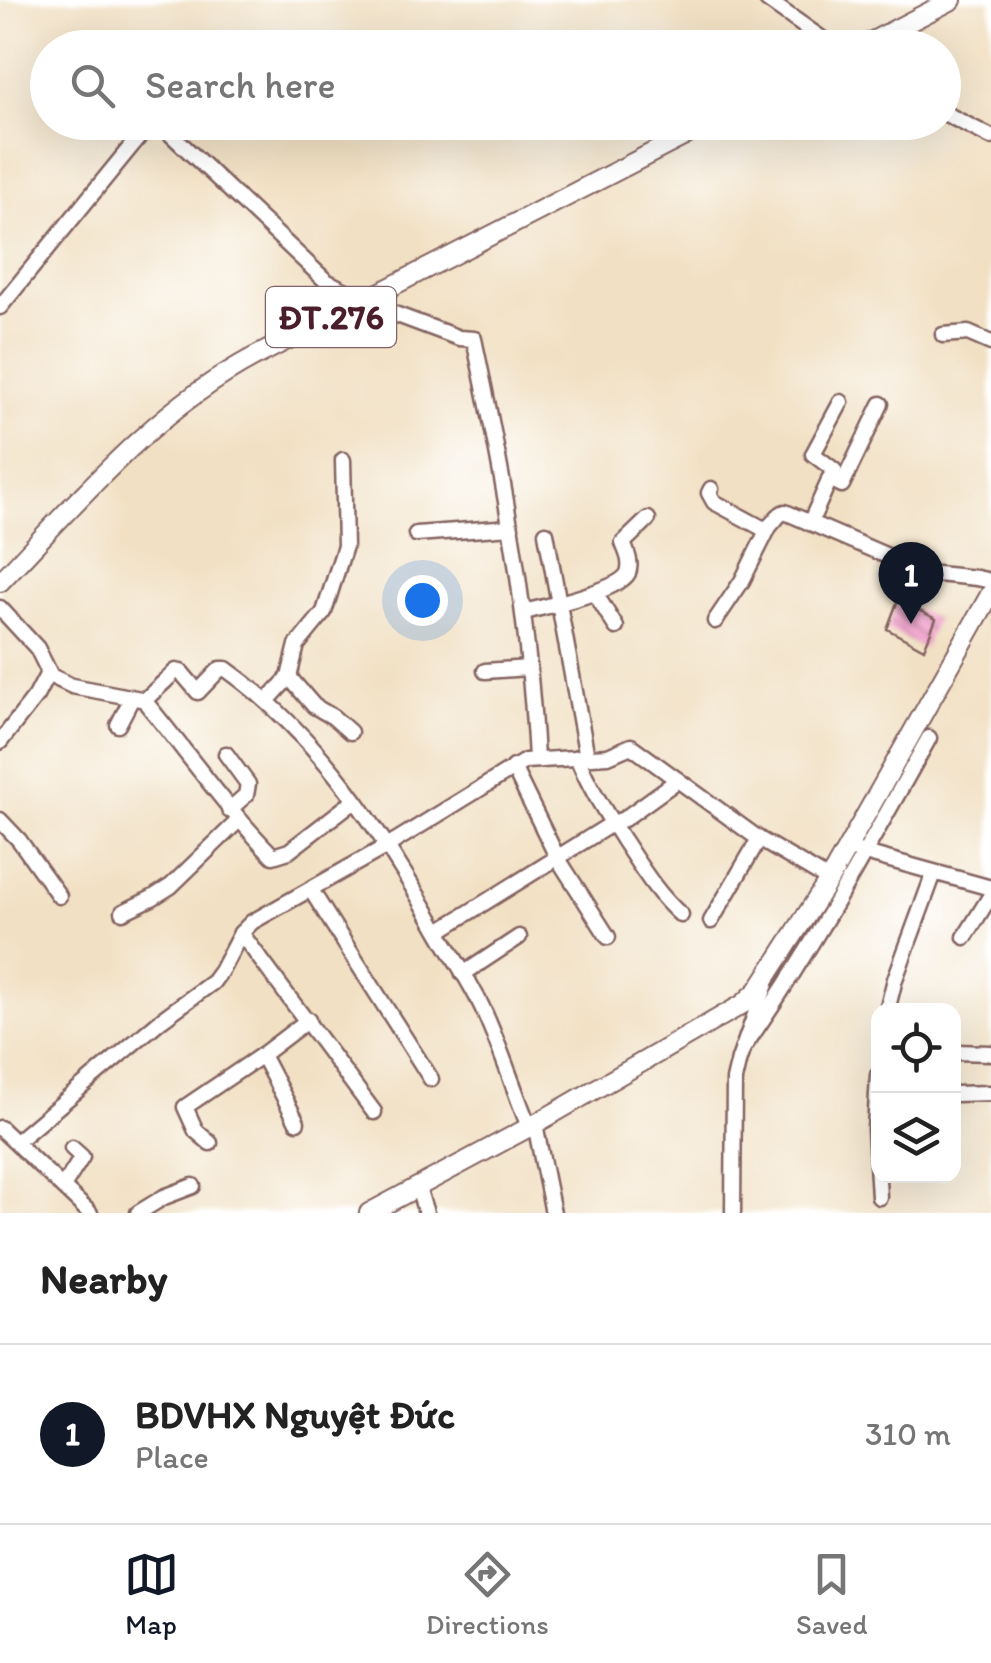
<!DOCTYPE html>
<meta charset="utf-8">
<style>
:root{--surface:#fff;--page:#f6f6f6;--text:#222;--muted:#767676;--line:#e0e0e0;--accent:#111827}
body{margin:0;font-family:Itim,sans-serif;background:var(--page);color:var(--text)}
.controls{position:absolute;right:30px;bottom:30px;display:grid;overflow:hidden;border-radius:20px;box-shadow:0 10px 40px #0002}
.controls button{width:90px;height:90px;display:grid;place-items:center;padding:0;border:0;border-bottom:2px solid var(--line);background:var(--surface);color:var(--text);font:50px sans-serif}
.you{position:absolute;left:422px;top:600px;width:35px;height:35px;margin:-25px;border:8px solid #fff;border-radius:50%;background:#1a73e8;box-shadow:0 0 0 15px #1a73e833}
.badge{display:grid;place-items:center;width:65px;height:65px;border-radius:50%;background:var(--accent);color:#fff;font-size:32px;font-weight:700}
.pin{position:absolute;translate:-50% -82px;filter:drop-shadow(0 2px 5px #0008)}
.pin::after{content:'';position:absolute;top:52px;width:35px;height:30px;background:inherit;clip-path:polygon(0 0,100% 0,50% 100%)}
.list{margin:0;padding:0;list-style:none}
h2{display:flex;justify-content:space-between;align-items:center;height:130px;margin:0;padding:0 40px;font-size:42px}
h2 small{font-size:32px;font-weight:400;color:var(--muted)}
.list li{display:grid;grid-template-columns:65px 1fr auto;gap:30px;align-items:center;box-sizing:border-box;height:180px;padding:0 40px;border-top:2px solid var(--line)}
.list b{display:block;font-size:38px;white-space:nowrap}
.list p{margin:0;font-size:32px;white-space:nowrap;color:var(--muted)}
.list em{font-size:32px;font-style:normal;color:var(--muted)}
.icon{flex:none;width:55px;height:55px;fill:none;stroke:currentColor;stroke-width:2;stroke-linecap:round;stroke-linejoin:round}
.map{position:relative;flex:none;width:991px;height:1213px;overflow:hidden}
.search{position:absolute;background:var(--surface);box-shadow:0 10px 40px #0002;left:30px;right:30px;top:30px;height:110px;display:flex;align-items:center;gap:25px;box-sizing:border-box;padding:0 35px;border-radius:55px;color:var(--muted);font-size:38px}
.sheet{height:310px;background:var(--surface)}
nav{display:flex;justify-content:space-around;align-items:center;box-sizing:border-box;height:140px;border-top:2px solid var(--line);background:var(--surface);font-size:28px;color:var(--muted)}
nav a{display:grid;justify-items:center;gap:5px}
nav .on{color:var(--accent)}
.map>svg:first-child{display:block}
.building{fill:url(#building-back-hatch)}
.lines{fill:none;stroke-linecap:round;stroke-linejoin:round}
.minor-casing{stroke:#846360;stroke-width:19}
.major-casing{stroke:#846360;stroke-width:22}
.minor{stroke:#fff;stroke-width:14}
.major{stroke:#fff;stroke-width:18}
.labels{text-anchor:middle;dominant-baseline:central;stroke-width:10;stroke-linejoin:round;paint-order:stroke}
.shield{fill:#fff;stroke:#80626b;stroke-width:2.5}
.shield-label{font-size:35px;font-weight:bold;fill:#4a1f2b}
</style>
<div class="map">
<svg width="991" height="1213" viewBox="0 0 991 1213">
<defs>
<pattern id="building-back-hatch" width="6" height="6" patternUnits="userSpaceOnUse" patternTransform="scale(2.5)"><rect width="6" height="6" fill="#f3a3cd"/><path d="M-1 5l2 2M0 0l6 6M5-1l2 2" fill="none" stroke="#c784a7"/></pattern>
</defs>
<rect width="100%" height="100%" fill="#fff"/>
<filter id="ink" filterUnits="userSpaceOnUse"><feTurbulence type="fractalNoise" baseFrequency=".01" numOctaves="2"/><feDisplacementMap in="SourceGraphic" scale="20" xChannelSelector="R" yChannelSelector="G"/><feConvolveMatrix kernelMatrix="1 2 1 2 8 2 1 2 1" color-interpolation-filters="sRGB"/></filter>
<filter id="wash" filterUnits="userSpaceOnUse"><feTurbulence type="fractalNoise" baseFrequency=".0048" numOctaves="4" result="noise"/><feDisplacementMap in="SourceGraphic" scale="40" xChannelSelector="R" yChannelSelector="G"/><feGaussianBlur stdDeviation="2.25" result="paint"/><feColorMatrix in="noise" values="0 0 0 0 0 0 0 0 0 0 0 0 0 0 0 0 0 1.4 0 .05"/><feComposite in="paint" operator="in"/></filter>
<g filter="url(#wash)">
<rect width="100%" height="100%" fill="#f1e0c3"/>
<g id="blocks">
<path class="building" d="M898 600 936 619 924 649 887 629Z"/>
</g>
</g>
<g filter="url(#ink)">
<use href="#blocks" fill-opacity="0" stroke="#846360" stroke-width="2.5"/>
<g class="lines">
<g class="minor-casing">
<g id="minor">
<path d="M767 0 835 48"/>
<path d="M944 113 991 137"/>
<path d="M158 122 326 281 384 310 459 338 474 339C504 478 529 617 536 759"/>
<path d="M0 307 151 122"/>
<path d="M943 335 968 333 991 343"/>
<path d="M829 479 842 485 881 404"/>
<path d="M711 489 709 493 714 502 764 529C774 526 776 514 785 512L927 573 977 578 991 581"/>
<path d="M810 523 834 470 813 454 841 402"/>
<path d="M546 533 587 757"/>
<path d="M416 534 511 527"/>
<path d="M595 593 616 627"/>
<path d="M0 608 37 648 51 676 72 686 146 700"/>
<path d="M525 612C546 606 619 591 628 573 632 563 627 553 623 543L648 519"/>
<path d="M715 621 742 581 769 527"/>
<path d="M485 671 528 668"/>
<path d="M289 677 314 706 333 717 350 732"/>
<path d="M267 701 289 677 297 645 324 612 345 546 343 460"/>
<path d="M118 725 132 698"/>
<path d="M0 742 36 696 48 673"/>
<path d="M226 754 248 784 246 795 229 810"/>
<path d="M577 757C589 787 606 813 623 840 641 867 657 894 681 915"/>
<path d="M513 767 557 857 608 937"/>
<path d="M355 800 289 851 273 856C227 809 189 755 147 704V698L176 671 181 672 198 692 220 669H226C320 736 384 835 440 934 454 958 470 982 482 1007 500 1046 513 1087 529 1127"/>
<path d="M0 820 19 840 59 896"/>
<path d="M858 851 991 888"/>
<path d="M311 890 431 1079"/>
<path d="M123 912 152 898 171 886 238 821"/>
<path d="M711 921 759 839"/>
<path d="M439 931 613 823 624 819 678 780"/>
<path d="M241 933 374 1112"/>
<path d="M965 937 991 895"/>
<path d="M463 974 519 937"/>
<path d="M887 1011 895 979 934 873"/>
<path d="M743 1048C812 950 870 843 929 738"/>
<path d="M954 1052 991 1053"/>
<path d="M262 1055 297 1122"/>
<path d="M878 1075 875 1130 879 1197"/>
<path d="M954 1094 991 1093"/>
<path d="M535 1124 553 1213"/>
<path d="M0 1128 90 1213"/>
<path d="M16 1142 161 1020 213 982 221 971 241 933 252 922 387 846 525 761 608 756 631 746 759 839 829 880"/>
<path d="M210 1143 196 1131 185 1107 262 1055 308 1020"/>
<path d="M63 1187 82 1157 72 1148"/>
<path d="M418 1188 426 1213"/>
<path d="M138 1213 164 1197 193 1186"/>
<path d="M733 1213 734 1080 739 1059 766 984"/>
</g>
</g>
<g class="major-casing">
<g id="major">
<path d="M859 48 952 0"/>
<path d="M0 582C78 501 153 411 254 357L712 122"/>
<path d="M369 1213 535 1124 743 1004 758 990 829 880 991 593"/>
</g>
</g>
<use href="#minor" class="minor"/>
<use href="#major" class="major"/>
</g>
</g>
<g class="labels">
<rect class="shield" x="266" y="287" width="130" height="60" rx="8"/>
<g class="shield-label">
<text x="331" y="317">ĐT.276</text>
</g>
</g>
</svg>
<div class="controls">
<button><svg class="icon" aria-label="locate" viewBox="0 0 24 24"><circle cx="12" cy="12" r="6"/><path d="M12 2v4M12 18v4M2 12h4M18 12h4"/></svg></button>
<button><svg class="icon" aria-label="layers" viewBox="0 0 24 24"><path d="M12 4l9 5-9 5-9-5zM3 14l9 5 9-5"/></svg></button>
</div>
<div class="you"></div>
<div class="pin badge" style="left:911px;top:624px">1</div>
<div class="search"><svg class="icon" aria-label="search" viewBox="0 0 24 24"><circle cx="10" cy="10" r="6"/><path d="M15 15l6 6"/></svg>Search here</div>
</div>
<section class="sheet">
<h2>Nearby<small></small></h2>
<ul class="list">
<li><span class="badge">1</span><div><b>BDVHX Nguyệt Đức</b><p>Place</p></div><em>310 m</em></li>
</ul>
</section>
<nav>
<a class="on"><svg class="icon" aria-label="map" viewBox="0 0 24 24"><path d="M3 6l6-2 6 2 6-2v14l-6 2-6-2-6 2zM9 4v14M15 6v14"/></svg>Map</a>
<a><svg class="icon" aria-label="directions" viewBox="0 0 24 24"><path d="M12 3l9 9-9 9-9-9zM9 14v-3h6M13 9l2 2-2 2"/></svg>Directions</a>
<a><svg class="icon" aria-label="saved" viewBox="0 0 24 24"><path d="M7 4h10v16l-5-4-5 4z"/></svg>Saved</a>
</nav>
